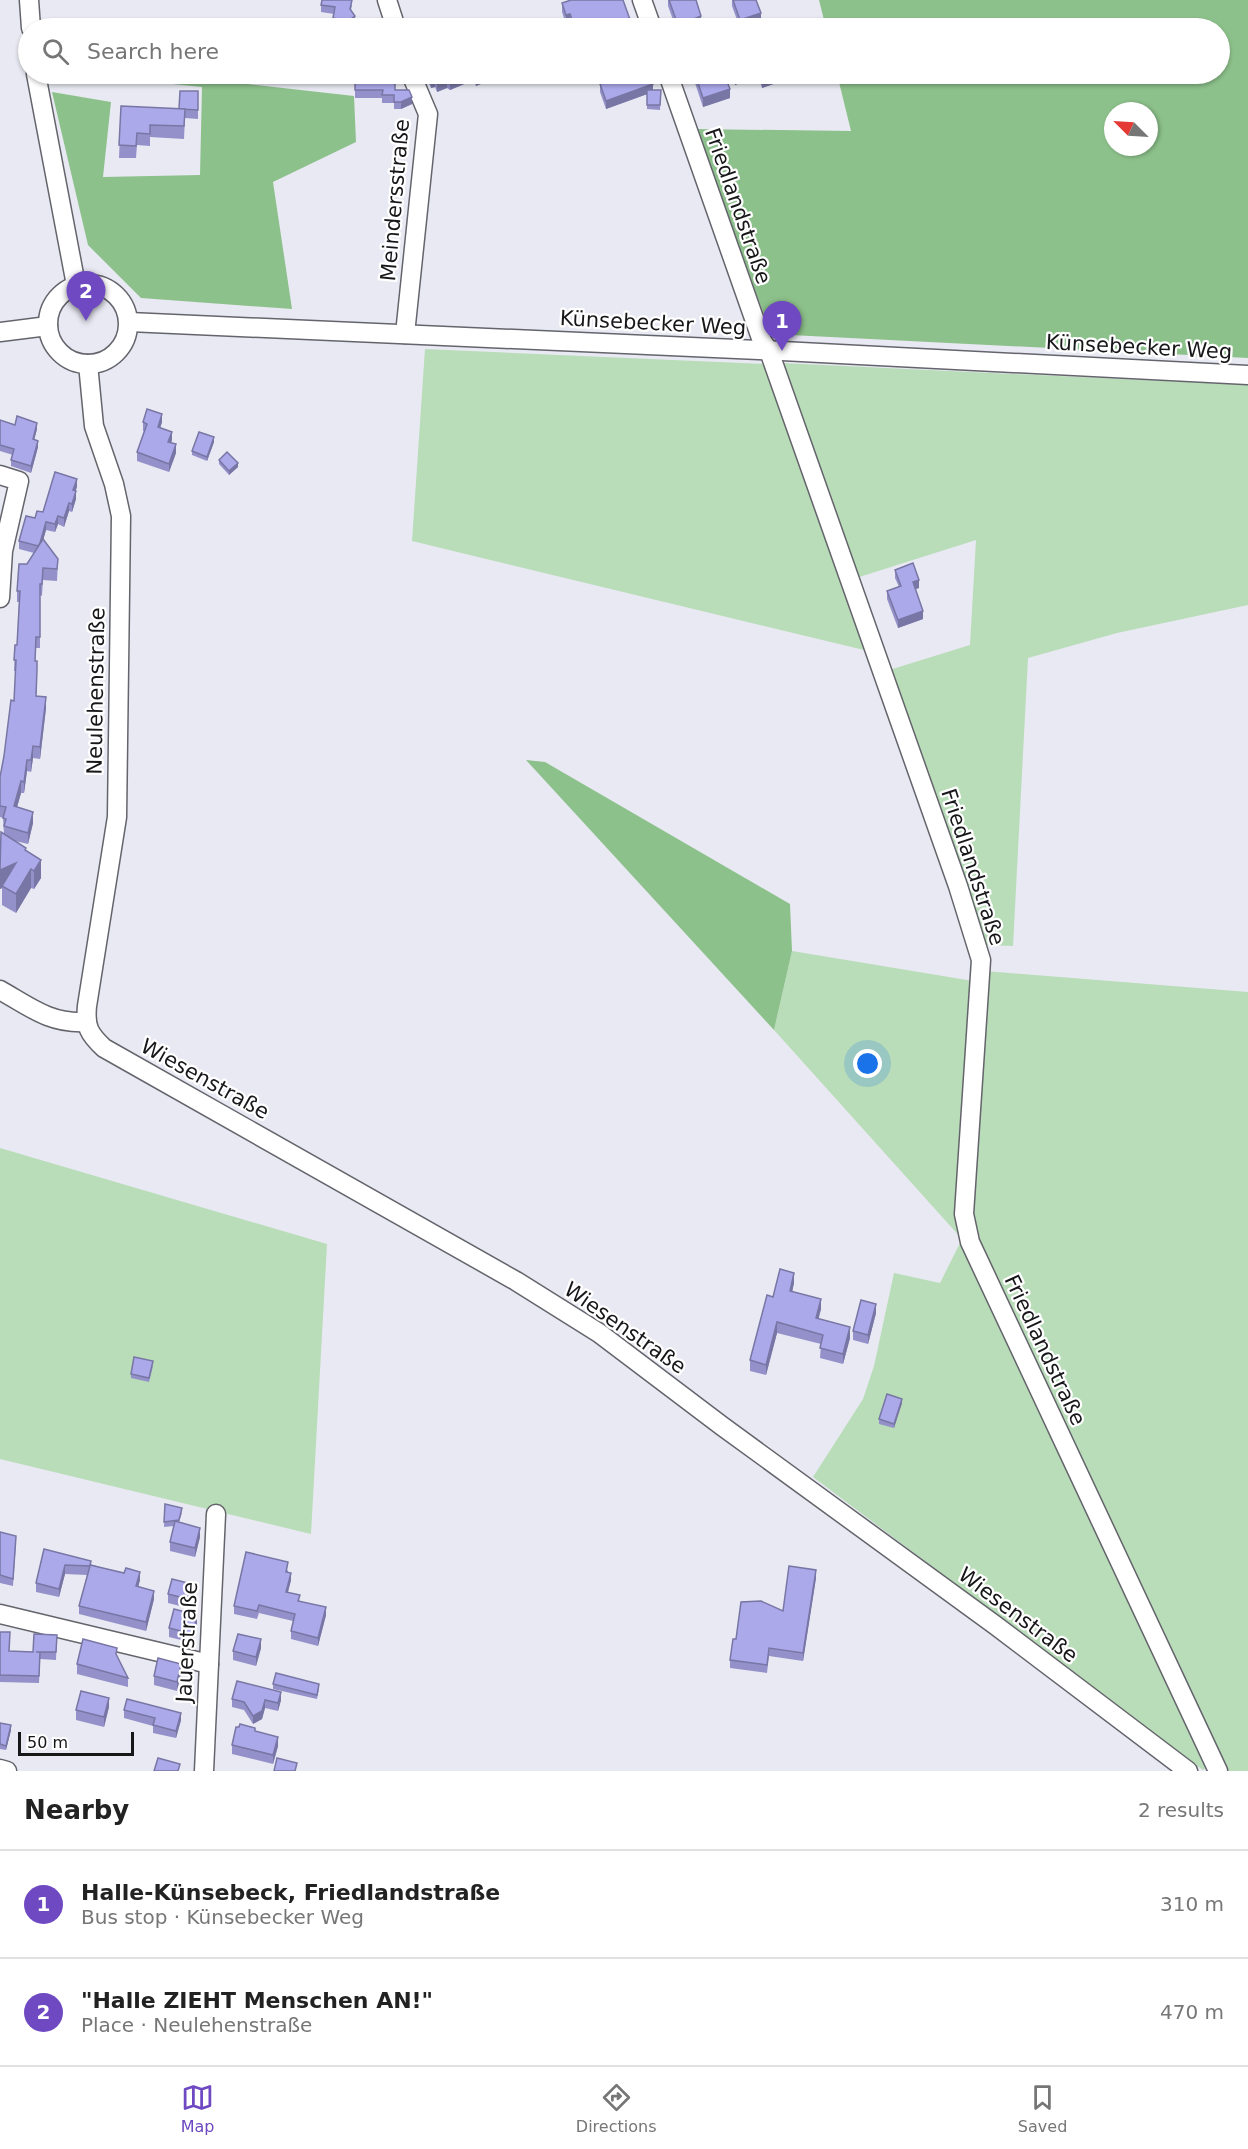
<!DOCTYPE html>
<meta charset="utf-8">
<style>
:root{--surface:#fff;--page:#f2f2f2;--text:#222;--muted:#767676;--line:#e0e0e0;--accent:#6e49c2}
body{margin:0;font-family:"DejaVu Sans",sans-serif;background:var(--page);color:var(--text)}
.compass{position:absolute;left:1104px;top:102px;width:54px;height:54px;border-radius:50%;background:var(--surface);box-shadow:0 2px 4px #0004;rotate:294deg}
.scale{position:absolute;left:18px;bottom:15px;width:116px;box-sizing:border-box;padding-left:6px;border:3px solid #17171a;border-top:0;font-size:16px;line-height:21px;white-space:nowrap;color:#17171a;-webkit-text-stroke:4px #fff;paint-order:stroke}
.you{position:absolute;left:868px;top:1064px;width:21px;height:21px;margin:-15px;border:4px solid #fff;border-radius:50%;background:#1a73e8;box-shadow:0 0 0 9px #1a73e833}
.badge{display:grid;place-items:center;width:39px;height:39px;border-radius:50%;background:var(--accent);color:#fff;font-size:20px;font-weight:700}
.pin{position:absolute;translate:-50% -50px;filter:drop-shadow(0 2px 3px #0008)}
.pin::after{content:'';position:absolute;top:32px;width:21px;height:18px;background:inherit;clip-path:polygon(0 0,100% 0,50% 100%)}
.list{margin:0;padding:0;list-style:none}
h2{display:flex;justify-content:space-between;align-items:center;height:78px;margin:0;padding:0 24px;font-size:26px}
h2 small{font-size:20px;font-weight:400;color:var(--muted)}
.list li{display:grid;grid-template-columns:39px 1fr auto;gap:18px;align-items:center;box-sizing:border-box;height:108px;padding:0 24px;border-top:2px solid var(--line)}
.list b{display:block;font-size:22px;white-space:nowrap}
.list p{margin:0;font-size:20px;white-space:nowrap;color:var(--muted)}
.list em{font-size:20px;font-style:normal;color:var(--muted)}
.icon{flex:none;width:33px;height:33px;fill:none;stroke:currentColor;stroke-width:2;stroke-linecap:round;stroke-linejoin:round}
.map{position:relative;flex:none;width:1248px;height:1771px;overflow:hidden}
.search{position:absolute;background:var(--surface);box-shadow:0 2px 4px #0004;left:18px;right:18px;top:18px;height:66px;display:flex;align-items:center;gap:15px;box-sizing:border-box;padding:0 21px;border-radius:33px;color:var(--muted);font-size:22px}
.sheet{height:294px;background:var(--surface)}
nav{display:flex;justify-content:space-around;align-items:center;box-sizing:border-box;height:84px;border-top:2px solid var(--line);background:var(--surface);font-size:16px;color:var(--muted)}
nav a{display:grid;justify-items:center;gap:3px}
nav .on{color:var(--accent)}
.map>svg:first-child{display:block}
.green{fill:#b9ddb8}
.forest{fill:#8dc18b;fill-rule:evenodd}
.lines{fill:none;stroke-linecap:round;stroke-linejoin:round}
.minor-casing{stroke:#64646c;stroke-width:21}
.minor{stroke:#fff;stroke-width:18}
.wall{fill:#9491ca}
.shaded-wall{fill:#7876a4}
.building{fill:#aca9eb;stroke:#7876a4;stroke-width:1.5}
.labels{text-anchor:middle;dominant-baseline:central;stroke-width:4.5;stroke-linejoin:round;paint-order:stroke}
.street-label{font-size:21px;fill:#17171a;stroke:#fff}
</style>
<div class="map">
<svg width="1248" height="1771" viewBox="0 0 1248 1771">
<rect width="100%" height="100%" fill="#e9e9f3"/>
<g class="green">
<path d="M425 349 766 364 864 650 412 541Z"/>
<path d="M781 363 1248 385V605L1117 633 1028 658 1013 946 985 945 886 671 970 645 976 540 853 579Z"/>
<path d="M792 951 973 981 957 1213 1209 1765 1203 1770 813 1477 863 1399 874 1366 894 1273 940 1283 962 1239 774 1030Z"/>
<path d="M985 971 1248 992V1771H1228L982 1253 972 1222Z"/>
<path d="M0 1148 327 1244 311 1534 0 1459Z"/>
</g>
<g class="forest">
<path d="M819 0H1248V358L771 334 696 129 851 131 837 74H1220V28H826ZM1113 111H1149V147H1113Z"/>
<path d="M74 74H160L354 96 356 142 273 182 292 309 141 298 88 245 52 92 111 102 103 177 200 175 202 87Z"/>
<path d="M526 760 545 762 790 904 792 951 774 1030Z"/>
</g>
<g class="lines">
<g class="minor-casing">
<g id="minor">
<path d="M29 0 31 28"/>
<path d="M387 0 396 28"/>
<path d="M642 0 652 28"/>
<path d="M36 74 76 285"/>
<path d="M668 74 762 341 769 351 958 886 981 960 964 1214 970 1242 1218 1771"/>
<circle cx="88" cy="324" r="40"/>
<path d="M129 322 782 351 1248 375"/>
<path d="M0 332 48 326"/>
<path d="M405 334 428 114 411 74"/>
<path d="M88 364 94 426 114 484 121 516 117 817 87 1006C85 1027 89 1034 104 1048L516 1281 599 1333 722 1426 995 1625 1188 1771"/>
<path d="M0 475 19 481 3 551 0 598"/>
<path d="M0 990C30 1007 50 1024 86 1022"/>
<path d="M0 1614 209 1664"/>
<path d="M0 1769 7 1771"/>
<path d="M204 1771 216 1514"/>
</g>
</g>
<use href="#minor" class="minor"/>
</g>
<g class="wall">
<path d="M668 0H696L701 25 693 28H676L668 6Z"/>
<path d="M732 0H756L761 22 743 28H740L732 6Z"/>
<path d="M562 3 633 28H572L570 22 566 24 562 12Z"/>
<path d="M321 5H352L351 10 355 23 348 28 333 26 334 14 321 12Z"/>
<path d="M425 74H469V82L450 90 447 88 437 92 435 87 431 88Z"/>
<path d="M471 74H487L488 81 476 86Z"/>
<path d="M612 74H649L653 90H661L660 110 647 109V94L606 109 600 92V84L614 78Z"/>
<path d="M692 74H709L711 79 730 98 703 107Z"/>
<path d="M731 74H782V81L762 88 758 76 735 85Z"/>
<path d="M355 75 395 90 412 104 401 109H394V103H382V98H355Z"/>
<path d="M198 100V119L185 118 184 139 150 137V146L137 145 136 158H119L121 106 179 109Z"/>
<path d="M0 420 15 425 37 429 34 439 38 447 31 473 11 466V460L13 455 0 451Z"/>
<path d="M143 422H162L160 428 172 440 171 443 176 453 169 472 137 461V452L144 431H143Z"/>
<path d="M214 442 207 461 192 455V451Z"/>
<path d="M219 460 238 467 229 475 219 464Z"/>
<path d="M77 487 75 491 76 499 72 512 69 511 64 527 58 524 55 532 46 530 43 540 58 559 57 581 43 580 42 596 40 595V648H36L35 661 37 680 36 696 46 708 40 759 33 758 31 772 27 771 24 793H21L17 807 33 823 28 844 15 841 26 851 41 878 34 889 31 888 16 913 2 905V888L0 889 4 834 3 818 0 817V777L14 701 16 671H14L15 645H17L19 602H17V591L27 564 34 553 19 549V541L35 518Z"/>
<path d="M895 570 919 588 915 589 923 619 898 628 887 599V591L899 587 895 578Z"/>
<path d="M794 1283 792 1292 821 1309 818 1319 850 1338 843 1364 820 1358 821 1344 777 1333 766 1375 750 1371V1360L773 1297Z"/>
<path d="M876 1313 868 1344 853 1340V1331Z"/>
<path d="M153 1366 149 1382 131 1378V1374Z"/>
<path d="M902 1403 894 1428 879 1424V1419Z"/>
<path d="M165 1504 182 1513 179 1522 200 1537 195 1557 170 1551V1542L174 1526 164 1527Z"/>
<path d="M0 1532 16 1543 13 1586 0 1583Z"/>
<path d="M44 1549 140 1580 138 1587 154 1599 146 1631 79 1614V1606L87 1575 65 1574 59 1597 36 1592V1583Z"/>
<path d="M288 1570V1572L291 1580 288 1592 300 1601 326 1615 318 1646 291 1639V1631L293 1621 259 1613 257 1619 234 1614V1606Z"/>
<path d="M816 1578 803 1661 769 1656 767 1673 730 1668V1660L783 1611Z"/>
<path d="M192 1593 188 1608 168 1603V1594Z"/>
<path d="M197 1624 193 1643 169 1637V1628Z"/>
<path d="M0 1632 10 1651 33 1652 57 1635 56 1660 40 1659 39 1683 0 1682Z"/>
<path d="M261 1648 256 1666 233 1660V1651Z"/>
<path d="M77 1664 128 1678V1687L77 1674Z"/>
<path d="M181 1673 177 1691 154 1685V1676Z"/>
<path d="M273 1684 319 1688 317 1699 273 1689Z"/>
<path d="M232 1699 281 1700 278 1711 265 1708 262 1719 253 1724 244 1710 232 1707Z"/>
<path d="M109 1707 104 1727 76 1720V1710Z"/>
<path d="M124 1710 181 1720 176 1738 153 1733V1726L124 1718Z"/>
<path d="M0 1723 11 1730 6 1750 0 1749Z"/>
<path d="M255 1732 278 1746 273 1764 232 1754V1745Z"/>
</g>
<g class="shaded-wall">
<path d="M761 13V22L743 28H740V20Z"/>
<path d="M570 14V22L566 24V15Z"/>
<path d="M355 16V23L348 28V21Z"/>
<path d="M701 16V25L693 28 689 21Z"/>
<path d="M591 25V28H582Z"/>
<path d="M468 74H469V82L450 90V81Z"/>
<path d="M742 74H758V76L735 85V76Z"/>
<path d="M779 74H782V81L762 88V80Z"/>
<path d="M488 77V81L476 86V81Z"/>
<path d="M435 78V87L431 88V80Z"/>
<path d="M447 79V88L437 92V83Z"/>
<path d="M653 84V92L606 109V101Z"/>
<path d="M730 89V98L703 107V98Z"/>
<path d="M412 97V104L401 109V102Z"/>
<path d="M162 414V422L158 435V427Z"/>
<path d="M37 423V429L33 445V439Z"/>
<path d="M172 432V440L168 450V442Z"/>
<path d="M214 437V442L207 461V457Z"/>
<path d="M38 441V447L31 473V466Z"/>
<path d="M176 444V453L169 472V464Z"/>
<path d="M238 463V467L229 475V471Z"/>
<path d="M77 479V487L73 498V490Z"/>
<path d="M76 491V499L72 512V504Z"/>
<path d="M69 503V511L64 527V518Z"/>
<path d="M58 516V524L55 532V524Z"/>
<path d="M46 522V530L39 555V547Z"/>
<path d="M919 580V588L913 590V582Z"/>
<path d="M923 611V619L898 628V620Z"/>
<path d="M46 697V708L40 759V747Z"/>
<path d="M33 746V758L31 772V760Z"/>
<path d="M27 760V771L24 793V782Z"/>
<path d="M21 781V793L14 818V806Z"/>
<path d="M33 812V823L28 844V833Z"/>
<path d="M41 860V878L34 889V871Z"/>
<path d="M16 863 2 886V888L0 889V870Z"/>
<path d="M31 869V888L16 913V894Z"/>
<path d="M794 1273V1283L790 1301V1291Z"/>
<path d="M821 1299V1309L816 1329V1318Z"/>
<path d="M876 1304V1313L868 1344V1335Z"/>
<path d="M777 1322V1333L766 1375V1365Z"/>
<path d="M850 1327V1338L843 1364V1354Z"/>
<path d="M902 1399V1403L894 1428V1424Z"/>
<path d="M200 1528V1537L195 1557V1548Z"/>
<path d="M65 1565V1574L59 1597V1589Z"/>
<path d="M816 1570V1578L803 1661V1653Z"/>
<path d="M140 1572V1580L136 1595V1586Z"/>
<path d="M291 1573V1580L286 1599V1592Z"/>
<path d="M192 1584V1593L188 1608V1599Z"/>
<path d="M154 1591V1599L146 1631V1622Z"/>
<path d="M326 1607V1615L318 1646V1638Z"/>
<path d="M197 1615V1624L193 1643V1634Z"/>
<path d="M261 1639V1648L256 1666V1657Z"/>
<path d="M181 1664V1673L177 1691V1682Z"/>
<path d="M281 1692V1700L278 1711V1703Z"/>
<path d="M109 1698V1707L104 1727V1717Z"/>
<path d="M265 1700V1708L262 1719 253 1724V1716Z"/>
<path d="M181 1713V1720L176 1738V1731Z"/>
<path d="M11 1725V1730L6 1750V1746Z"/>
<path d="M278 1737V1746L273 1764V1755Z"/>
</g>
<g class="building">
<path d="M322 0H352L350 9 355 16 348 21 333 18 335 7 321 5Z"/>
<path d="M571 0H623L633 28H592L591 25 582 28H575L570 14 566 15 562 3Z"/>
<path d="M669 0H696L701 16 689 21 692 28H679Z"/>
<path d="M733 0H756L761 13 740 20Z"/>
<path d="M448 23 450 28H433Z"/>
<path d="M429 74H468L450 81 447 79 437 83 435 78 431 80Z"/>
<path d="M473 74H487L488 77 476 81Z"/>
<path d="M615 74H649L653 84 606 101 600 84 617 77Z"/>
<path d="M695 74H709L711 79 724 74 730 89 703 98Z"/>
<path d="M734 74H742L735 76Z"/>
<path d="M760 74H779L762 80Z"/>
<path d="M355 75H395V90H409L412 97 401 102H394V95H382L383 90H355Z"/>
<path d="M647 90H661L660 105H647Z"/>
<path d="M180 91H198V110L179 109Z"/>
<path d="M121 106 185 109 184 126 150 125V134L137 133 136 146 119 145Z"/>
<path d="M147 409 162 414 158 427 172 432 168 442 176 444 169 464 137 452 147 424 143 422Z"/>
<path d="M17 416 37 423 33 439 38 441 31 466 11 460 14 449 0 445V420L15 425Z"/>
<path d="M199 432 214 437 207 457 192 451Z"/>
<path d="M227 452 238 463 229 471 219 460Z"/>
<path d="M55 472 77 479 73 490 76 491 72 504 69 503 64 518 58 516 55 524 46 522 40 543 38 546 19 541 26 516 35 518 37 511 43 512Z"/>
<path d="M43 539 58 559 57 569 43 568 42 584H40V637H36L35 661H37V669L36 696 46 697 40 747 33 746 31 760H27L24 782 21 781 14 806 33 812 28 833 4 826 6 819 3 818 6 807 0 806V777L4 756 11 700 14 701 16 660H14L15 645H17L20 591H17L19 564H27Z"/>
<path d="M913 563 919 580 913 582 923 611 898 620 887 591 901 586 895 570Z"/>
<path d="M1 832 26 848 25 850 41 860 34 871 31 869 16 894 2 886 16 863 0 870Z"/>
<path d="M780 1269 794 1273 790 1291 821 1299 816 1318 850 1327 843 1354 820 1348 823 1335 777 1322 766 1365 750 1360 767 1295 773 1297Z"/>
<path d="M861 1300 876 1304 868 1335 853 1331Z"/>
<path d="M134 1357 153 1361 149 1378 131 1374Z"/>
<path d="M887 1394 902 1399 894 1424 879 1419Z"/>
<path d="M165 1504 182 1508 179 1520 164 1522Z"/>
<path d="M175 1521 200 1528 195 1548 170 1542Z"/>
<path d="M0 1532 16 1536 13 1579 0 1575Z"/>
<path d="M44 1549 91 1561 90 1565 124 1573 126 1568 140 1572 136 1586 154 1591 146 1622 79 1606 90 1566 65 1565 59 1589 36 1583Z"/>
<path d="M246 1552 288 1562 286 1572 291 1573 286 1592 300 1595 298 1601 326 1607 318 1638 291 1631 295 1614 259 1605 257 1611 234 1606Z"/>
<path d="M789 1566 816 1570 803 1653 769 1648 767 1665 730 1660 733 1639H736L741 1602 761 1601 783 1611Z"/>
<path d="M172 1579 192 1584 188 1599 168 1594Z"/>
<path d="M174 1609 197 1615 193 1634 169 1628Z"/>
<path d="M0 1632H10L9 1651 33 1652 34 1634 57 1635 56 1652H36H40L39 1676 0 1675Z"/>
<path d="M238 1634 261 1639 256 1657 233 1651Z"/>
<path d="M83 1639 117 1648 116 1654 128 1678 77 1664Z"/>
<path d="M158 1658 181 1664 177 1682 154 1676Z"/>
<path d="M276 1673 319 1684 317 1695 273 1684Z"/>
<path d="M237 1681 281 1692 278 1703 265 1700 262 1711 253 1716 244 1702 232 1699Z"/>
<path d="M81 1691 109 1698 104 1717 76 1710Z"/>
<path d="M127 1699 181 1713 176 1731 153 1725 155 1718 124 1710Z"/>
<path d="M0 1723 11 1725 6 1746 0 1744Z"/>
<path d="M240 1724 255 1728V1731L278 1737 273 1755 232 1745 236 1727H239Z"/>
<path d="M158 1758 180 1764 178 1771H154Z"/>
<path d="M277 1758 297 1763 295 1771H274Z"/>
</g>
<g class="labels">
<g class="street-label">
<text transform="translate(395 200) rotate(-85)">Meindersstraße</text>
<text transform="translate(738 206) rotate(71)">Friedlandstraße</text>
<text transform="translate(653 323) rotate(3)">Künsebecker Weg</text>
<text transform="translate(1139 347) rotate(3)">Künsebecker Weg</text>
<text transform="translate(96 691) rotate(-89)">Neulehenstraße</text>
<text transform="translate(973 867) rotate(72)">Friedlandstraße</text>
<text transform="translate(205 1079) rotate(29)">Wiesenstraße</text>
<text transform="translate(625 1328) rotate(35)">Wiesenstraße</text>
<text transform="translate(1045 1350) rotate(65)">Friedlandstraße</text>
<text transform="translate(1018 1615) rotate(37)">Wiesenstraße</text>
<text transform="translate(187 1642) rotate(-87)">Jauerstraße</text>
</g>
</g>
</svg>
<svg class="compass" viewBox="-18 -18 36 36"><path d="M0-13l5 13h-10z" fill="#e53935"/><path d="M0 13l5-13h-10z" fill="#767676"/></svg>
<div class="scale">50 m</div>
<div class="you"></div>
<div class="pin badge" style="left:782px;top:351px">1</div>
<div class="pin badge" style="left:86px;top:321px">2</div>
<div class="search"><svg class="icon" aria-label="search" viewBox="0 0 24 24"><circle cx="10" cy="10" r="6"/><path d="M15 15l6 6"/></svg>Search here</div>
</div>
<section class="sheet">
<h2>Nearby<small>2 results</small></h2>
<ul class="list">
<li><span class="badge">1</span><div><b>Halle-Künsebeck, Friedlandstraße</b><p>Bus stop · Künsebecker Weg</p></div><em>310 m</em></li>
<li><span class="badge">2</span><div><b>&quot;Halle ZIEHT Menschen AN!&quot;</b><p>Place · Neulehenstraße</p></div><em>470 m</em></li>
</ul>
</section>
<nav>
<a class="on"><svg class="icon" aria-label="map" viewBox="0 0 24 24"><path d="M3 6l6-2 6 2 6-2v14l-6 2-6-2-6 2zM9 4v14M15 6v14"/></svg>Map</a>
<a><svg class="icon" aria-label="directions" viewBox="0 0 24 24"><path d="M12 3l9 9-9 9-9-9zM9 14v-3h6M13 9l2 2-2 2"/></svg>Directions</a>
<a><svg class="icon" aria-label="saved" viewBox="0 0 24 24"><path d="M7 4h10v16l-5-4-5 4z"/></svg>Saved</a>
</nav>
